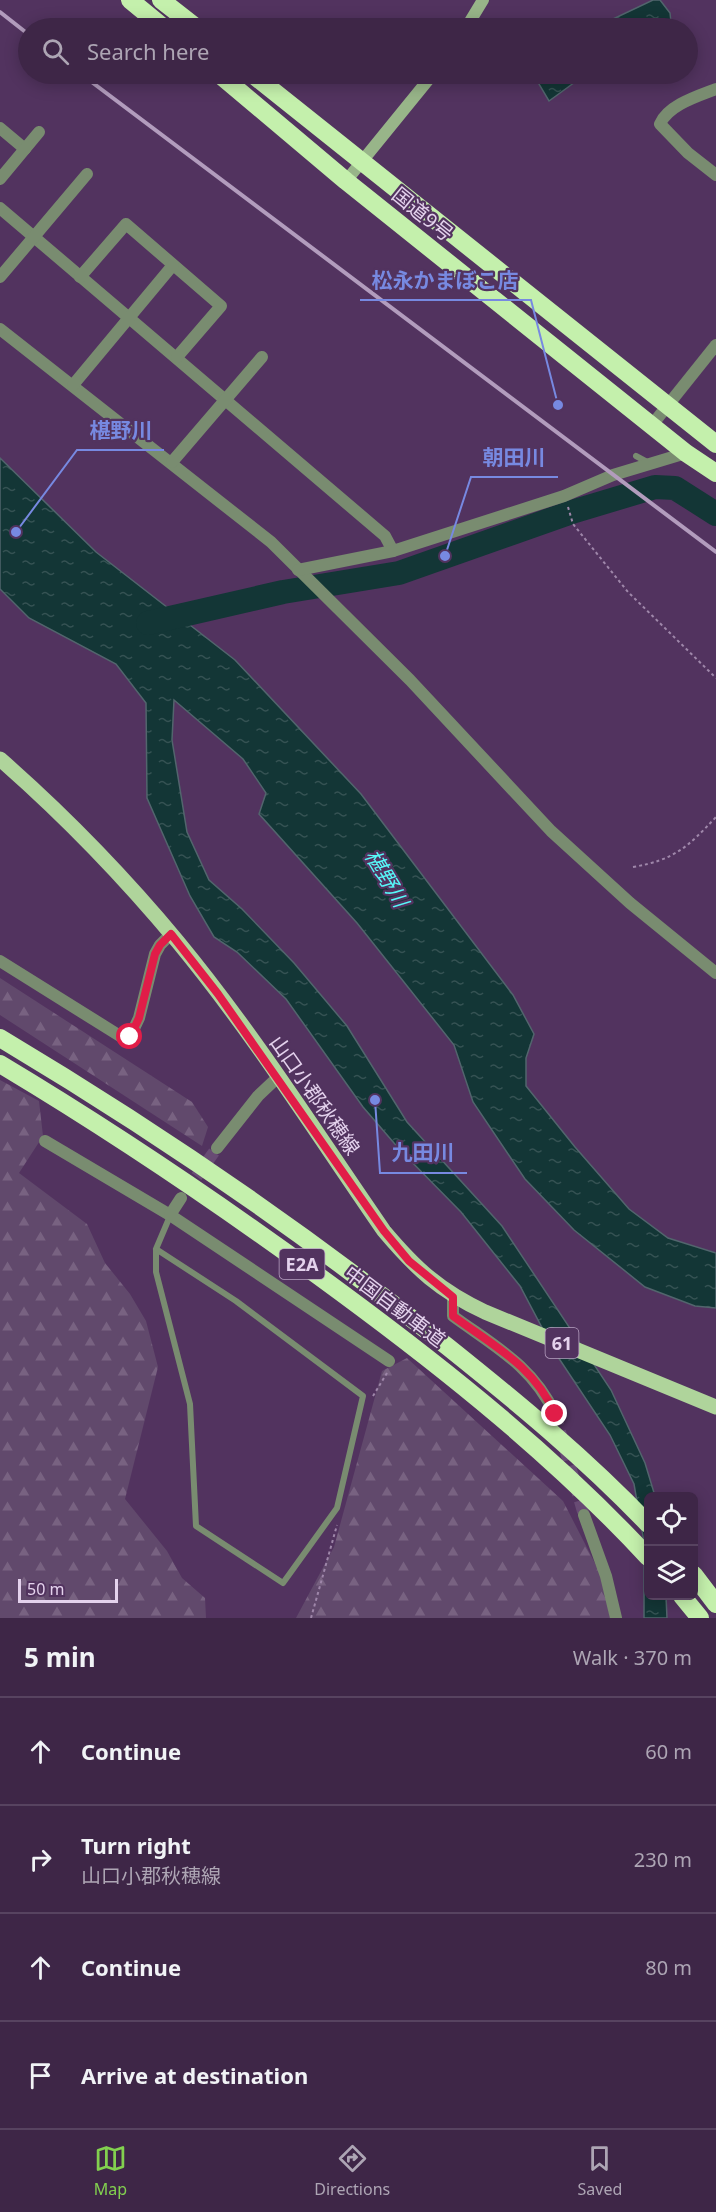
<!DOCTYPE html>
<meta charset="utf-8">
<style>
:root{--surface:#3e2647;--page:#493252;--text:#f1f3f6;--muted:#ada5b4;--line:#574360;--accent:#82d04f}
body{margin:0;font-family:"Noto Sans","Noto Sans JP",sans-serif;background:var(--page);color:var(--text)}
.controls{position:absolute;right:18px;bottom:18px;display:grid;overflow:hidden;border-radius:9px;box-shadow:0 3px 15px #0003}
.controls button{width:54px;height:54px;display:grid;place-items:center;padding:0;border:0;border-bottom:2px solid var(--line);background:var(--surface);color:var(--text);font:30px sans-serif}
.scale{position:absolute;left:18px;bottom:15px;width:100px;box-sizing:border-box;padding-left:6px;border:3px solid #e4d2ed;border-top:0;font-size:16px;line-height:21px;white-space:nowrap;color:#e4d2ed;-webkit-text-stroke:4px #52335f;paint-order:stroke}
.stop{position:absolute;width:18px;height:18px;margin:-14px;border:4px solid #e11d48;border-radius:50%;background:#fff}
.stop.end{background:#e11d48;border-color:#fff;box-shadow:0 2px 6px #0008}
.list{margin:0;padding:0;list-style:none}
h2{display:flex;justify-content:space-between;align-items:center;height:78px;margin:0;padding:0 24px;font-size:26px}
h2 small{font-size:20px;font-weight:400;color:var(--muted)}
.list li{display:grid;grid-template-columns:39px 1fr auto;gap:18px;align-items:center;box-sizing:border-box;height:108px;padding:0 24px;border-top:2px solid var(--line)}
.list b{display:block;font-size:22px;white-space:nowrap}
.list p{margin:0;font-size:20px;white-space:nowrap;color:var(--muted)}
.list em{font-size:20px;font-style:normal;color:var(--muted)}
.icon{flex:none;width:33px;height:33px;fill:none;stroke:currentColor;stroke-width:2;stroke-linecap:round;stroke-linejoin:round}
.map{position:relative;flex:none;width:716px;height:1618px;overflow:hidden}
.search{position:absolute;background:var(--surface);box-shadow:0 3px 15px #0003;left:18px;right:18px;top:18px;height:66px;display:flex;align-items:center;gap:15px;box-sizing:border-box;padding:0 21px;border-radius:33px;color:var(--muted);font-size:22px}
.sheet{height:510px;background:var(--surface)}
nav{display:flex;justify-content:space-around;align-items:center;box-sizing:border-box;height:84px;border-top:2px solid var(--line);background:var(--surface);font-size:16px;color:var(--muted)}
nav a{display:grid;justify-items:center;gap:3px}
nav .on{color:var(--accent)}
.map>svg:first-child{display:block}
.forest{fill:url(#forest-firs)}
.water{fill:url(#water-ripples);stroke:#52656d;stroke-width:1.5}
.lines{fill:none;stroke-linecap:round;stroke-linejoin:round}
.river{stroke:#133636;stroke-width:24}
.street-tunnel{stroke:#684b74;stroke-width:12;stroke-dasharray:12 6;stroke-linecap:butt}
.path{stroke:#9f87aa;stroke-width:2;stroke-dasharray:3 3;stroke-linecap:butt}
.lane{stroke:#798c70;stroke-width:6}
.street{stroke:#798c70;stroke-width:12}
.secondary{stroke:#98b589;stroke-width:12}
.primary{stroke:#afd49b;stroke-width:15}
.highway{stroke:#c4f0ac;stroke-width:18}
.rail{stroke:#b29cbd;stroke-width:4}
.route{stroke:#e11d48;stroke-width:8}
.labels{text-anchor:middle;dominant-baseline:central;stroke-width:4.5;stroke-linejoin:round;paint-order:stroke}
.shield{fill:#52335f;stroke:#b8a2c2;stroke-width:1.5}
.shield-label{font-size:18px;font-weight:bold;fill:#e4d2ed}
.street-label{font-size:20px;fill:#e4d2ed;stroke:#52335f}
.water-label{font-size:21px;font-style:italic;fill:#56f8f8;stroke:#52335f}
.leader{fill:none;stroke:#7789e1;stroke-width:2}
.callout-dot{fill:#7789e1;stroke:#52335f;stroke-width:2}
.callout-label{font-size:21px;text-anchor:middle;font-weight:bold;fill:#7789e1;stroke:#52335f;stroke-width:4.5;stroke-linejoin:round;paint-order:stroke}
</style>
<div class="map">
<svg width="716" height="1618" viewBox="0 0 716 1618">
<defs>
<pattern id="forest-firs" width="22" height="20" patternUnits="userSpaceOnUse" patternTransform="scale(1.5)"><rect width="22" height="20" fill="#61496c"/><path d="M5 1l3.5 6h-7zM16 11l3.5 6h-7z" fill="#786281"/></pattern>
<pattern id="water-ripples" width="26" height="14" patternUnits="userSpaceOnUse" patternTransform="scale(1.5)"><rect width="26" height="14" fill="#133636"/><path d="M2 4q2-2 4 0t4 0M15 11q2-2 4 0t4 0" fill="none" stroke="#355253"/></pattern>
</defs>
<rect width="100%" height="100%" fill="#52335f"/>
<g class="forest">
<path d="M0 978 192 1102 208 1127 202 1146 0 1015Z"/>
<path d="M0 1080 39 1101 43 1136 19 1173 87 1224 105 1263 130 1294 146 1321 158 1367 125 1499 167 1551 182 1578 205 1598 206 1618H0Z"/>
<path d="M407 1358 563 1501 601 1575 610 1618H296L334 1547 382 1371Z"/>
</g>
<g class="water">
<path d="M653 0H660L670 13 671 22 667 28H594Z"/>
<path d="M533 74H586L549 101Z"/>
<path d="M0 458 96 552 235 660 361 794 513 995 534 1034 526 1058V1086L575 1147 629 1209 668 1238 716 1253V1308L695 1306 645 1287 574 1230 525 1179 473 1102 454 1045 357 923 259 814 266 793 243 759 174 700 172 740 187 832 209 880 242 909 294 963 347 1026 407 1122 502 1226 611 1390 645 1463 655 1496H648V1596H666L667 1618H644V1542L634 1484 610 1435 556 1354 520 1286 461 1212 400 1150 363 1107 286 999 237 952 214 937 190 896 147 798 146 703 116 664 29 618 0 589Z"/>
</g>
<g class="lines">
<path class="river" d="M148 623 283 592 399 573 575 511 655 487 675 488 716 514"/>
<g class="street-tunnel">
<path d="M186 1191 217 1148"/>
<path d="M555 1414 584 1515"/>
</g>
<g class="path">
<path d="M568 507 573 524 628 592 716 678"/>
<path d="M633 867C674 860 688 847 716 817"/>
<path d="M373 1396 387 1373"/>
<path d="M311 1618 337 1525"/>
</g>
<g class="lane">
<path d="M636 456 649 463"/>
<path d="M156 1249 236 1301 363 1396 337 1508 283 1583 196 1526 190 1404 156 1272V1249L170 1216"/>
</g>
<g class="street">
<path d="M716 89C698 96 668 105 660 124L688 153 716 175"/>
<path d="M0 128 25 149"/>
<path d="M0 179 39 132"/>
<path d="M0 208 385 536 393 551"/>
<path d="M0 277 87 174"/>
<path d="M80 277 126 224 221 306 177 357"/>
<path d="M0 329 271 542 410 680 551 831 630 903 716 973"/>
<path d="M73 385 173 265"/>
<path d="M652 425 716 345"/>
<path d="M172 462 262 357"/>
<path d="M298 570 393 551 564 496 613 475 686 453"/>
<path d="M0 961 120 1036 130 1037 139 1018 155 954 160 945 171 934"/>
<path d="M45 1141 170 1215"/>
<path d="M217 1148 258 1096 277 1078"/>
<path d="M181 1198 170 1215 389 1361"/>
<path d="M453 1297V1316C494 1346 533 1366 555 1414"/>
<path d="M584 1515 606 1576 616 1618"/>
</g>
<g class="secondary">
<path d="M466 28 483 0"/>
<path d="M346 181 433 74"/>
</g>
<path class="primary" d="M0 759C64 815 124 877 178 942 253 1033 317 1134 384 1231 416 1269 440 1291 485 1312L716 1407"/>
<g class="highway">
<path d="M130 0 164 28"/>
<path d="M161 0 197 28"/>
<path d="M219 74 346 181 686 453 716 473"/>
<path d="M252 74 716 444"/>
<path d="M0 1038C156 1131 306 1234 448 1347 518 1403 586 1459 648 1524"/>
<path d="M0 1064C117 1134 229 1210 339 1291 449 1372 555 1457 648 1557"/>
<path d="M694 1575 716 1604"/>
<path d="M682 1596 700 1618"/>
</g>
<g class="rail">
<path d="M0 12 28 34"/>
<path d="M81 74 716 552"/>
</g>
</g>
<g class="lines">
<path class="route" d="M130 1037 139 1018 155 954 160 945 171 934 218 994 384 1231 409 1261 453 1297V1316C494 1346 534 1366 555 1414"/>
</g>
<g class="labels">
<g class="shield">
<rect x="279.5" y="1249" width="45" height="30" rx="4.5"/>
<rect x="545.5" y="1328" width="33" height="30" rx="4.5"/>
</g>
<g class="shield-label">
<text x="302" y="1264">E2A</text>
<text x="562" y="1343">61</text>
</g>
<g class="street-label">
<text transform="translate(423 214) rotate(39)">国道9号</text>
<text transform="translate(315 1095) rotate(55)">山口小郡秋穂線</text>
<text transform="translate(395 1306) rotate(37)">中国自動車道</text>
</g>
<g class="water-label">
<text transform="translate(387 878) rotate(59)">椹野川</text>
</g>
</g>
<path class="leader" d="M558 405L531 300H360M16 532L77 450H164M445 556L471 477H558M375 1100L380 1173H467"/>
<g class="callout-dot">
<circle cx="558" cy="405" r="6"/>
<circle cx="16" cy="532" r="6"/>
<circle cx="445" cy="556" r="6"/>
<circle cx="375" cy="1100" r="6"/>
</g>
<g class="callout-label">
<text x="445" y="288">松永かまぼこ店</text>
<text x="121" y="438">椹野川</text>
<text x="514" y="465">朝田川</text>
<text x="423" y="1160">九田川</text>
</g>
</svg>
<div class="controls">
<button><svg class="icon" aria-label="locate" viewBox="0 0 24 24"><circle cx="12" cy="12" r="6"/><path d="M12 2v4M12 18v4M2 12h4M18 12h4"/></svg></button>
<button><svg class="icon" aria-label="layers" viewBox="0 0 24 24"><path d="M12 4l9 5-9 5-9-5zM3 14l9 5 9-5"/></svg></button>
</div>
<div class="scale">50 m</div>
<div class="stop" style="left:130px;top:1037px"></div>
<div class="stop end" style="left:555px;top:1414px"></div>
<div class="search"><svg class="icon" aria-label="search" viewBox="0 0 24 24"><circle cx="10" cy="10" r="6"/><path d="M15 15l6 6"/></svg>Search here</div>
</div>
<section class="sheet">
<h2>5 min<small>Walk · 370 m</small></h2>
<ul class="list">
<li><svg class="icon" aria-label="ahead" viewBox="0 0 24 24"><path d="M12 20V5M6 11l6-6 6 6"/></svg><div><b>Continue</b></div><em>60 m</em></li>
<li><svg class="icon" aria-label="right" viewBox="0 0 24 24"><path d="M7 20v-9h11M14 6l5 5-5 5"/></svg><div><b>Turn right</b><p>山口小郡秋穂線</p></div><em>230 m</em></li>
<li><svg class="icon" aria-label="ahead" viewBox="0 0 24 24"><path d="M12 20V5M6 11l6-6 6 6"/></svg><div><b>Continue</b></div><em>80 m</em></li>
<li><svg class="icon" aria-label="arrive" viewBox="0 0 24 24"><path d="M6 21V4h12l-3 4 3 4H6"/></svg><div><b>Arrive at destination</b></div></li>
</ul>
</section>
<nav>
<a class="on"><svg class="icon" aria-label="map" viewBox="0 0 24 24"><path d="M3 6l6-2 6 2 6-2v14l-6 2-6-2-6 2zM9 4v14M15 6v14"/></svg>Map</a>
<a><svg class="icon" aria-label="directions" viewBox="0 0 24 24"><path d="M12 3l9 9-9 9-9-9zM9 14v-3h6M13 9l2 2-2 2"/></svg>Directions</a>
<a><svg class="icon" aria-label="saved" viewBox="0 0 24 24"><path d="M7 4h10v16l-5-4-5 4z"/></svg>Saved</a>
</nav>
